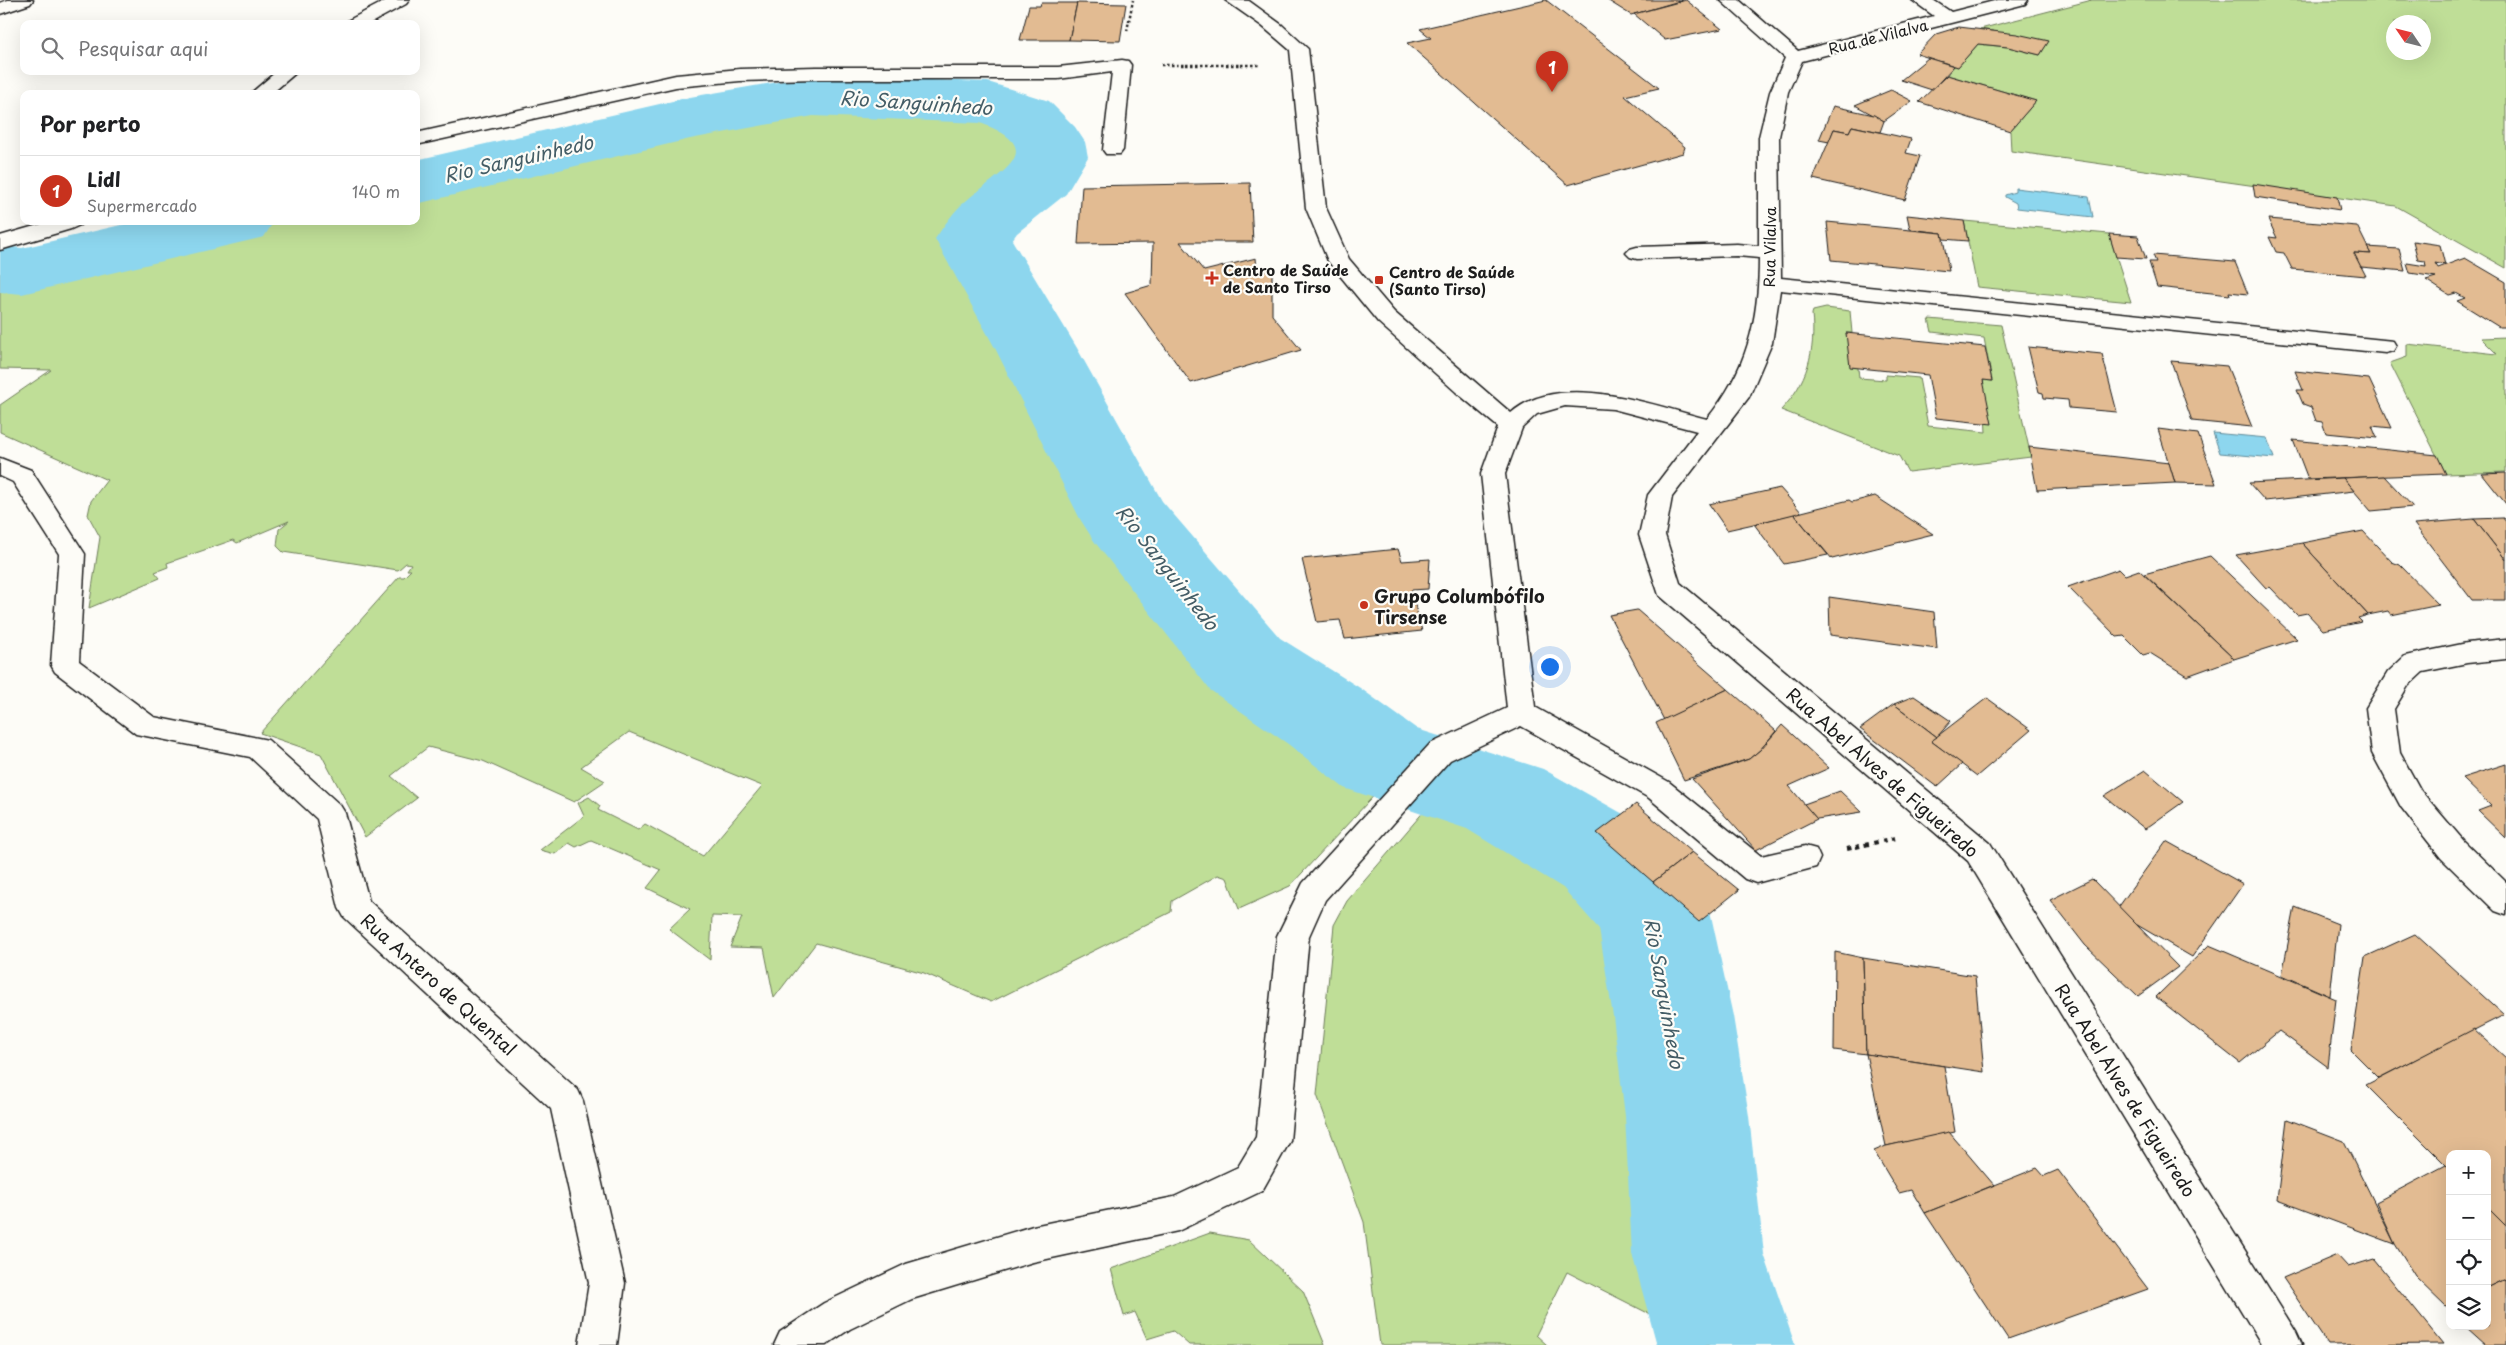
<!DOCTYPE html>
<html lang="pt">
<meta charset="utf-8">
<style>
:root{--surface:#fff;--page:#f2f2f2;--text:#202124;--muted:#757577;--line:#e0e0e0;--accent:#c8321e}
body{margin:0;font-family:"Playpen Sans",sans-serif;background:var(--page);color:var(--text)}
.controls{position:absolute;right:15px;bottom:15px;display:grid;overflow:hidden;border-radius:10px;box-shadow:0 5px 20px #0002}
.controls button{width:45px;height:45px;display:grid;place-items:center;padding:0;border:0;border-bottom:1px solid var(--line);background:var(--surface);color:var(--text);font:25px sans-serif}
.compass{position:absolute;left:2386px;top:15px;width:45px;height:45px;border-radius:50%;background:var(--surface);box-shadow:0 5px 20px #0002;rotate:305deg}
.you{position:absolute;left:1549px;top:666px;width:18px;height:18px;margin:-12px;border:4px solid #fff;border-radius:50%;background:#1a73e8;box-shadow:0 0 0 8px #1a73e833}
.badge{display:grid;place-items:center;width:32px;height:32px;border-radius:50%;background:var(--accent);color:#fff;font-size:16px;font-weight:700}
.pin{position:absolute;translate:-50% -41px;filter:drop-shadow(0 1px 2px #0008)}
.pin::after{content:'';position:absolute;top:26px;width:18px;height:15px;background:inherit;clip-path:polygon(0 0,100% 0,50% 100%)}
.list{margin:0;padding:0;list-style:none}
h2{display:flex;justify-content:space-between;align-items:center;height:65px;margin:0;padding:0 20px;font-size:21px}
h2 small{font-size:16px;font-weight:400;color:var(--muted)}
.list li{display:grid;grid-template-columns:32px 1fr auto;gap:15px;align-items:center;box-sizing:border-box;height:70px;padding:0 20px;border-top:1px solid var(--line)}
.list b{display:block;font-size:19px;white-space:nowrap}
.list p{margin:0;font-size:16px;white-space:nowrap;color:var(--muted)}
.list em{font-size:16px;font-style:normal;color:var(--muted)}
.icon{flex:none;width:28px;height:28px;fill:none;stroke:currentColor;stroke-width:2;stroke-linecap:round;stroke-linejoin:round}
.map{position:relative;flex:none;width:2506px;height:1345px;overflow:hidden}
.search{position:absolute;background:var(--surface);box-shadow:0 5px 20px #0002;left:20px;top:20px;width:400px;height:55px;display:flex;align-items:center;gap:12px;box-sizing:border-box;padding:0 18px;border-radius:10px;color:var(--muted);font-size:19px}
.panel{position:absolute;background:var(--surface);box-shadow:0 5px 20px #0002;left:20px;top:90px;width:400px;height:135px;border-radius:10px}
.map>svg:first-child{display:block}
.green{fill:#bfde97;stroke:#6e7d5a;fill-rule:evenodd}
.water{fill:#8dd6ee;stroke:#608c9a}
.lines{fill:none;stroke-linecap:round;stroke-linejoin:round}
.river{fill:#8dd6ee;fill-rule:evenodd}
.building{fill:#e2bb92;stroke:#1c1c1c}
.minor-casing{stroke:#1c1c1c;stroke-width:3}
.path-far1{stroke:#1c1c1c;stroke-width:2.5;stroke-dasharray:2.5 2.5;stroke-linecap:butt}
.path{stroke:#1c1c1c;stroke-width:4;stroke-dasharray:4.5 4.5;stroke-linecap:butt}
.minor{fill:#fdfcf7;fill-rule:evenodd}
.poi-dot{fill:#c8321e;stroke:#fdfcf7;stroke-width:2}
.labels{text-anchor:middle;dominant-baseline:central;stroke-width:4.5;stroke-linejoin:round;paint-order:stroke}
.far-street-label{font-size:15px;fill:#1c1c1c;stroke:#fdfcf7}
.far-poi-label{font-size:15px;font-weight:bold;fill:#1c1c1c;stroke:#fdfcf7;text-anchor:start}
.poi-label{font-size:18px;font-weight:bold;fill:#1c1c1c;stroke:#fdfcf7;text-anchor:start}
.street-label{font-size:18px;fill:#1c1c1c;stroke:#fdfcf7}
.water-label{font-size:19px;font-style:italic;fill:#445d66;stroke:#fdfcf7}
</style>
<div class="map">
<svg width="2506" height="1345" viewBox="0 0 2506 1345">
<rect width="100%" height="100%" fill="#fdfcf7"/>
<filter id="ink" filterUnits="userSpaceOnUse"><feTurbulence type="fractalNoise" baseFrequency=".02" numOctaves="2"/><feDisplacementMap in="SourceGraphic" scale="10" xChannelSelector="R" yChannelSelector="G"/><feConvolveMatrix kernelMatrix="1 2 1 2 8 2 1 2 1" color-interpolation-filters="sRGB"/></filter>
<g filter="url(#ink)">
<g class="green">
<path d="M2092 0H2506V268L2396 206 2011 151 2010 131 2036 101 1947 75 1954 66 1958 67 1978 44 2008 47 2040 55 2048 41 1980 29ZM2394 22H2424V52H2394Z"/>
<path d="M815 100 967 106 1010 115 1037 138 1044 154 1033 176 985 213 961 239 1115 523 1237 670 1371 765 1394 774 1290 886 1239 909 1227 878 1218 875 1172 901 1171 912 991 1002 924 973 816 943 774 998 764 948 730 947 742 917 712 916 710 960 669 929 690 909 647 888 661 870 591 840 576 847 569 843 555 854 540 850 584 816 578 803 589 797 600 806 598 810 638 830 645 824 703 856 762 786 629 732 581 767 605 781 574 802 483 761 428 747 391 776 417 798 365 837 321 754 260 733 399 577H404L411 570H407L411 564 406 563 398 570 283 552 277 546 279 529 289 521 237 543 233 540 167 563 168 567 155 572 160 578 89 608 100 537 88 515 91 501 107 480 0 432V405L51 370 0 369V273L30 274 264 221H416V186L690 124Z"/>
<path d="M1964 221 2109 234 2131 302 1977 287Z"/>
<path d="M1826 308 1850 311 1852 333H1846L1858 368 1859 378 1886 380V375L1919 378 1928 426 1986 432 1983 380 1992 381 1984 338 1932 332 1929 319 2001 325 2031 457 1908 472 1899 456 1781 410C1807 383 1816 351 1812 314L1813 311Z"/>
<path d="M2506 337V472L2446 474 2390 363 2407 357V344L2497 354 2481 338Z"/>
<path d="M1444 788 1500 808 1587 860 1641 918 1673 1107 1681 1244 1709 1345H1695L1691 1335 1567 1272 1536 1335 1547 1345H1380L1364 1222 1317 1095 1334 925 1347 901Z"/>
<path d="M1210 1233 1249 1240 1303 1291 1325 1345H1189L1173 1331 1147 1339 1135 1312 1124 1316 1111 1269Z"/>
</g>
<g class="water">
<path d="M2015 188 2089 197 2093 217 2017 208 2016 203 2005 197V195L2015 192Z"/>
<path d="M2213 433 2267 438 2274 458 2220 453Z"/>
</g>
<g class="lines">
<g class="river">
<path d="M813 76 988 82 1049 101 1075 127 1085 142 1088 157 1066 194 1017 233 1012 240 1077 348 1162 501 1280 638 1360 688 1417 729 1543 769 1641 824 1693 877 1710 911 1733 1016 1749 1116 1764 1254 1795 1345H1657L1632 1254 1625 1116 1613 1016 1599 929 1563 888 1467 829 1344 788 1288 744 1210 690 1094 541 1080 519 995 348 935 239C944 226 954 210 967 200 999 173 1052 149 980 123L813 116 690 139 416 204V160L690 97Z"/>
<path d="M138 221H274L264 237 22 294 0 292V246L22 248Z"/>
</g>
</g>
<g class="building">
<path d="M1546 0 1659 88 1625 96 1685 147 1683 153 1568 185 1407 43 1431 38 1420 29Z"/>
<path d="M1607 0H1683L1631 15Z"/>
<path d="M1686 0 1722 29 1665 40 1634 14Z"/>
<path d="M1041 3H1077L1069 40H1020L1029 6H1040Z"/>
<path d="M1077 3 1126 4 1120 41 1069 40Z"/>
<path d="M1959 27 2017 34 2049 41 2040 55 2008 47 1978 44 1958 67 1917 54 1936 34Z"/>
<path d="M1928 58 1954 66 1932 90 1901 80Z"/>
<path d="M1947 75 2036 101 2010 131 1919 102Z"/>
<path d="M1891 90 1912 101 1884 121 1855 105Z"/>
<path d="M1833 106 1874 115 1884 121 1880 132 1852 126 1849 132 1834 129 1829 142 1819 140Z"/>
<path d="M1852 126 1911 139 1906 153 1920 156 1905 200 1813 179 1834 129 1849 132Z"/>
<path d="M1250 183 1253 242H1180L1204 271 1256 258 1257 271H1272V315L1301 350 1191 383 1125 293 1152 285 1153 243 1078 244 1082 186Z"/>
<path d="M2253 184 2337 197 2340 210 2255 197Z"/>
<path d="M1907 215 1964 221 1968 241 1943 239 1942 233 1910 229Z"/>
<path d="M2268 219 2357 226 2371 254 2354 253 2366 276 2292 269 2284 253 2276 252 2269 237 2277 238Z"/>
<path d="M1827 222 1942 233 1949 271 1831 260Z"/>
<path d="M2109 234 2138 236 2146 259 2116 257Z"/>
<path d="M2413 241 2440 245 2445 265 2435 263 2438 268 2465 258 2506 282V327H2499L2457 301 2465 298 2456 293 2449 295 2426 280 2436 277 2410 273 2407 263 2426 266 2425 261 2418 260Z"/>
<path d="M2367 247 2399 249 2405 271 2361 267 2354 253 2371 254Z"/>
<path d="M2153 255 2235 262 2248 294 2229 292 2230 295 2157 287 2149 262H2156Z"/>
<path d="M1846 333 1985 347 1992 381 1983 380 1992 424 1936 418 1928 375 1850 367Z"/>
<path d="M2028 347 2102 354 2117 412 2069 408 2068 400 2044 398 2043 393 2039 392Z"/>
<path d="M2171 361 2227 366 2252 427 2192 421Z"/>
<path d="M2295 371 2369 379 2392 428 2372 426 2377 438 2326 433 2322 422 2316 421 2311 407 2303 404 2297 390H2303Z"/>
<path d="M2158 429 2198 434 2216 484 2175 483Z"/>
<path d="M2293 440 2437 455 2446 474 2308 479Z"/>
<path d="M2029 447 2169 463 2175 483 2037 490Z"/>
<path d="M2506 473V504L2482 474Z"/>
<path d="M2384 476 2413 507 2371 511 2343 478Z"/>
<path d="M2343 478 2354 491 2265 501 2249 483Z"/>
<path d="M1780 488 1802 513 1727 530 1709 504Z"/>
<path d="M1875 496 1933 534 1832 559 1794 514 1849 500 1852 502Z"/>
<path d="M1794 514 1828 555 1784 564 1754 524Z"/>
<path d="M2503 518 2506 522V560L2474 519Z"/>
<path d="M2474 519 2506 560V600H2472L2414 524Z"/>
<path d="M2363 531 2392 562 2400 565 2439 605 2391 615 2388 611 2368 615 2302 543Z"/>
<path d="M2302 543 2368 615 2358 618 2362 622 2323 630 2307 613 2297 615 2270 587 2266 588 2236 555Z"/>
<path d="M1398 549 1402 561 1430 559 1428 589 1411 590 1422 631 1345 639 1340 620 1317 622 1302 559Z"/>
<path d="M2210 556 2297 639 2234 659 2144 574Z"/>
<path d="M2119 569 2125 575 2139 570 2234 659 2187 676 2150 653 2143 655 2124 636 2117 637 2068 587Z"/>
<path d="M1829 597 1934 612 1937 649 1830 635Z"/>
<path d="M1637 610 1728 689 1664 720 1609 615Z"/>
<path d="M1728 689 1776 731 1760 750 1749 759 1684 780 1656 723Z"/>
<path d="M1914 696 1951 721 1937 737 1894 704Z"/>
<path d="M1987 698 2031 730 1977 776 1931 741Z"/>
<path d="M1894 704 1937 737 1931 741 1962 764 1937 787 1860 729Z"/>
<path d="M1782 725 1829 768 1789 786 1817 819 1756 850 1692 779 1749 759 1760 750Z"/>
<path d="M2506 764V838L2478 811 2491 806 2462 778Z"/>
<path d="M2145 770 2183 802 2145 829 2104 796Z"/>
<path d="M1840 791 1862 812 1817 819 1804 804Z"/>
<path d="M1636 804 1692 852 1653 882 1597 833Z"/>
<path d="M2166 841 2243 884 2192 957 2115 912Z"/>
<path d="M1692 852 1739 890 1699 922 1653 882Z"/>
<path d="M2092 879 2178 967 2138 996 2085 945 2050 900Z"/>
<path d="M2295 907 2338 924 2330 996 2282 975Z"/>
<path d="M2415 934 2504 1015 2379 1078 2351 1050 2365 957Z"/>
<path d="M2209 945 2336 999 2328 1067 2279 1031 2240 1063 2156 997Z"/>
<path d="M1835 952 1863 958 1866 1054 1834 1050Z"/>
<path d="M1863 958 1975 976 1984 1072 1866 1054Z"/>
<path d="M2474 1029 2506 1058V1226L2487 1207V1154H2450V1169L2366 1085Z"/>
<path d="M1866 1054 1944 1066 1955 1132 1886 1146Z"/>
<path d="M2287 1119 2344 1141 2395 1244 2277 1200Z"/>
<path d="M1949 1132 1994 1185 1925 1213 1911 1190 1899 1193 1874 1151 1886 1146Z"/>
<path d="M2446 1165 2450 1169V1307L2448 1308 2415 1276 2395 1244 2376 1202Z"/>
<path d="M2037 1168 2044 1176 2058 1170 2148 1289 2008 1339 1925 1213Z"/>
<path d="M2487 1207 2506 1226V1279L2487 1288Z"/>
<path d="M2337 1255 2348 1267 2374 1259 2443 1344 2328 1345 2283 1278Z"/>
<path d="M2506 1279V1345H2487L2466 1326H2487V1288Z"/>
</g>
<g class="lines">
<g class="minor-casing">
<g id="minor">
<path d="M8 0H33L30 4 0 14V3Z"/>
<path d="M387 0H409L406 4 369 24H346L349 20Z"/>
<path d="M1225 0 1249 1 1282 25 1308 49 1326 208 1349 259 1394 312 1511 413C1559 370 1652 405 1707 419 1747 370 1759 321 1759 258L1737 256 1637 259 1630 257 1626 253 1630 249 1637 247 1737 244 1759 246V137L1770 92 1785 58 1720 0H1739L1798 51 1934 16 1912 0H1933L1951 12 1998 0H2028L2025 4 1802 61 1788 92 1779 137 1781 278 2393 341 2396 346 2393 351 2385 353 1780 290 1772 343 1749 397 1672 497 1665 535 1680 583 1990 843 2296 1332 2302 1345H2262L1968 861 1659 595 1639 535 1648 495 1697 431 1613 409 1565 406 1537 414 1522 428 1505 474 1535 707 1669 782 1761 856 1805 846 1816 849 1820 858 1816 867 1756 883 1745 879 1649 798 1521 726 1450 760 1325 900 1309 936 1290 1141 1262 1191 1178 1231 1033 1262 912 1299 850 1329 826 1345H774L780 1332 824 1303 906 1264 1033 1226 1174 1197 1238 1167 1256 1137 1277 936 1303 883 1430 744 1507 708 1481 474 1498 427 1456 392 1378 322 1328 261 1306 208 1290 50 1262 26Z"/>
<path d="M1122 60 1128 61 1131 65 1123 150 1120 154H1106L1103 150 1112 72 1058 79H816L740 81 676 87 416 145V133L676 75 740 69 816 67H1058Z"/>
<path d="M277 71H298L271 94H250Z"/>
<path d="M52 221H83L80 225 71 229 0 250V236Z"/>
<path d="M0 458 31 470 85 554 79 661 154 717 268 740 340 805 345 813 369 901 578 1090 583 1101 625 1283 617 1345H579L589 1283 551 1109 344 917 339 908 317 819 250 757 136 734 55 672 51 665 59 554 13 482 0 476Z"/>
<path d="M2506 639V659L2467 663 2423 672 2408 686 2394 709 2400 753 2421 791 2463 840 2506 882V915L2495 911 2441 858 2401 807 2372 753 2366 708 2388 672 2405 656 2467 643Z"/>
</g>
</g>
<g class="path-far1">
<path d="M1127 31 1133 0"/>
<path d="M1161 65H1260"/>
</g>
<path class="path" d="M1847 849 1895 838"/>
<use href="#minor" class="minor"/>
</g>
</g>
<g class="poi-dot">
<path d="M1209.5 270.5h5v5h5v5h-5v5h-5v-5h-5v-5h5z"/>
<rect x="1374" y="275" width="10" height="10" rx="2.5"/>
<circle cx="1364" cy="605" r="5"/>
</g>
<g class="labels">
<g class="far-street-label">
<text transform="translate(1878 36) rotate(-14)">Rua de Vilalva</text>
<text transform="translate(1769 247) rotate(-89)">Rua Vilalva</text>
</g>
<g class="far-poi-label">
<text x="1223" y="269">Centro de Saúde<tspan x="1223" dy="17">de Santo Tirso</tspan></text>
<text x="1389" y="271">Centro de Saúde<tspan x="1389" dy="17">(Santo Tirso)</tspan></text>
</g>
<g class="poi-label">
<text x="1374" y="595">Grupo Columbófilo<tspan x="1374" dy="21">Tirsense</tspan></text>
</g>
<g class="street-label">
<text transform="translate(1883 772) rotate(41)">Rua Abel Alves de Figueiredo</text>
<text transform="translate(439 984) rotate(42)">Rua Antero de Quental</text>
<text transform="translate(2126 1090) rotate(58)">Rua Abel Alves de Figueiredo</text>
</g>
<g class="water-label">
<text transform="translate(916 102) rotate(4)">Rio Sanguinhedo</text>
<text transform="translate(518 158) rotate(-13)">Rio Sanguinhedo</text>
<text transform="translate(1168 567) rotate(52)">Rio Sanguinhedo</text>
<text transform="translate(1665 993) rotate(80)">Rio Sanguinhedo</text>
</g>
</g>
</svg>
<div class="controls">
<button>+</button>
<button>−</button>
<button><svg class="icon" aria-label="locate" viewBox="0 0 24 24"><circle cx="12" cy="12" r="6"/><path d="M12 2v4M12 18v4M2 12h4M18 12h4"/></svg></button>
<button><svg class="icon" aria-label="layers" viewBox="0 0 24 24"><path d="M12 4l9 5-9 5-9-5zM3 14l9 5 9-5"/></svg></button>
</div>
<svg class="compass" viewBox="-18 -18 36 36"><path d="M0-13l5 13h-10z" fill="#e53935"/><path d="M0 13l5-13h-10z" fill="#757577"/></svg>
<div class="you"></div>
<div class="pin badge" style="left:1552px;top:92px">1</div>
<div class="search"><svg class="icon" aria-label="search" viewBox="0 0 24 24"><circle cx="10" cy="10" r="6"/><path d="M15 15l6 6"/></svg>Pesquisar aqui</div>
<section class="panel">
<h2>Por perto<small></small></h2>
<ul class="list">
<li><span class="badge">1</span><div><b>Lidl</b><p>Supermercado</p></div><em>140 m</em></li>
</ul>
</section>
</div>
